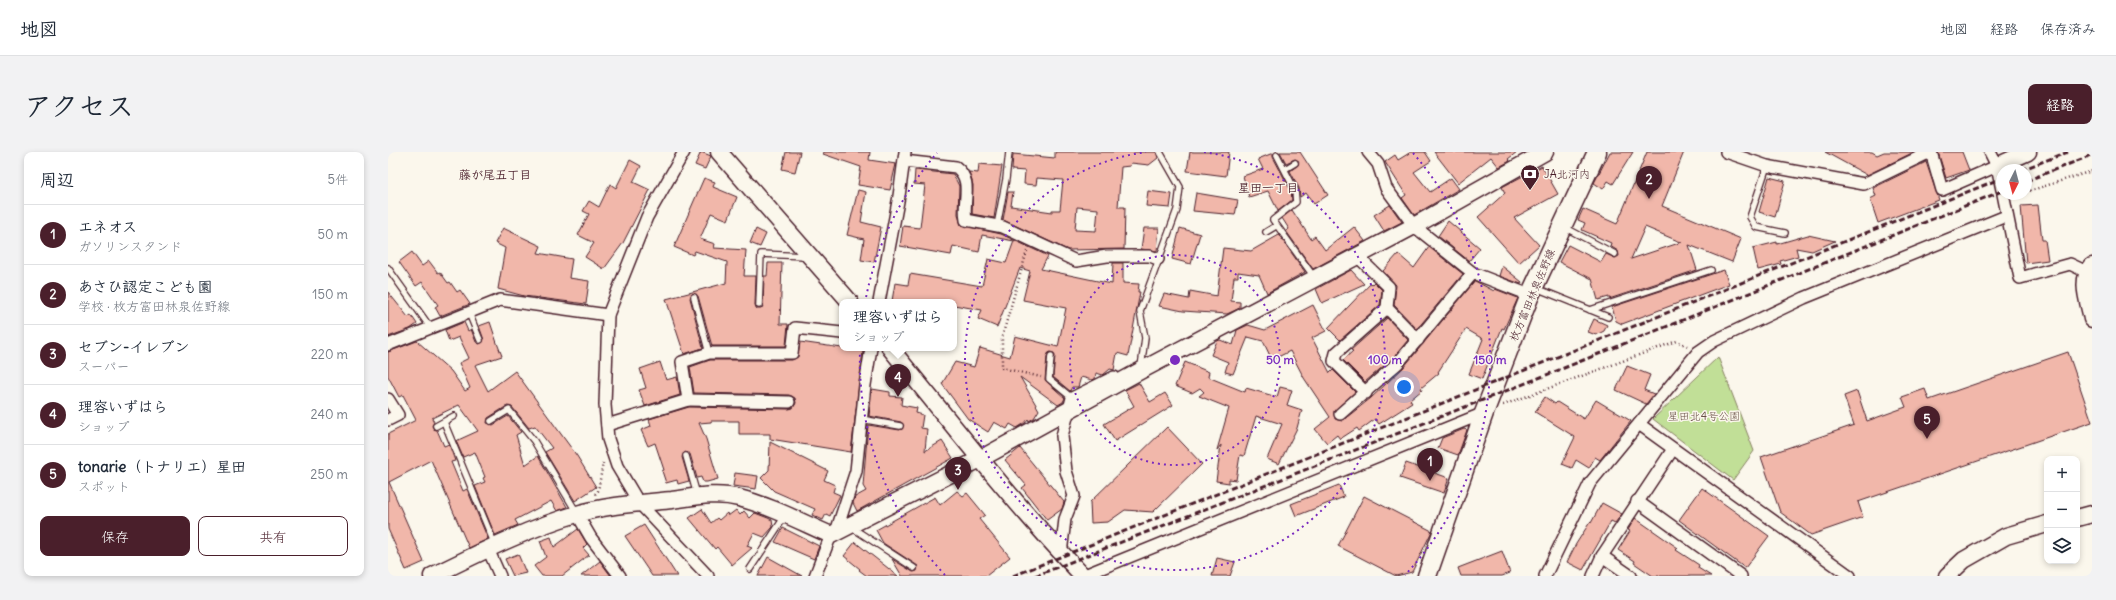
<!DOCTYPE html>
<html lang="ja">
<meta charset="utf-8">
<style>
:root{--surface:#fff;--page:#f2f2f3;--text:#1f2937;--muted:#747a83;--line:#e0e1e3;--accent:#4a1f2b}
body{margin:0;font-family:Delius,"Klee One",sans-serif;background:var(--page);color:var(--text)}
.controls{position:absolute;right:12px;bottom:12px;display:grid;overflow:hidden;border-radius:8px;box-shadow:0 2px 6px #0003}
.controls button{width:36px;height:36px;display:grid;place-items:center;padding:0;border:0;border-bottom:1px solid var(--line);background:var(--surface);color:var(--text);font:20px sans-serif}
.compass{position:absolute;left:1608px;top:12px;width:36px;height:36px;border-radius:50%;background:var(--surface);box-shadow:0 2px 6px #0003;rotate:186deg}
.you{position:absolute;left:1016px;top:235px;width:14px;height:14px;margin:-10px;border:3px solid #fff;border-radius:50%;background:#1a73e8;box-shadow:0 0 0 6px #1a73e833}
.badge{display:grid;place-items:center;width:26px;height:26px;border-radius:50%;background:var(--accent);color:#fff;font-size:13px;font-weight:700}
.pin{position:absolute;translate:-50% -33px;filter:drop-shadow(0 1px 2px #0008)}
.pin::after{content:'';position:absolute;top:21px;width:14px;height:12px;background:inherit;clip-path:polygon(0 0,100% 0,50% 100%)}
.popup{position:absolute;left:451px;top:147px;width:118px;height:52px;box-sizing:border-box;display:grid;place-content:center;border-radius:8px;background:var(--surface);filter:drop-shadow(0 1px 3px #0005);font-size:13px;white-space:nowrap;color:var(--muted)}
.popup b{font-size:15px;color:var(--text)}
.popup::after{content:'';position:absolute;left:50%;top:100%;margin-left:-8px;border:8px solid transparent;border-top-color:var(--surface)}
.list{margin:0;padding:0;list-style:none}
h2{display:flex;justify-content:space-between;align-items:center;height:52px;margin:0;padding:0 16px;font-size:17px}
h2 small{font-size:13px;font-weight:400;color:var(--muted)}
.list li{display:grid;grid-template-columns:26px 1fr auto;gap:12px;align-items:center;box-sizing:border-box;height:60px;padding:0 16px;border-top:1px solid var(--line)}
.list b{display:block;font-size:15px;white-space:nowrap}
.list p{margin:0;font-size:13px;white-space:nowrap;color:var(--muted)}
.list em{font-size:13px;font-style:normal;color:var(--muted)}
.actions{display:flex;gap:8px;padding:12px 16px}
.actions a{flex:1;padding:9px 0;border:1px solid var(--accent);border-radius:8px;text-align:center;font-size:14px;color:var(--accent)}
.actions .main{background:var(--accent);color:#fff}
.icon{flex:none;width:22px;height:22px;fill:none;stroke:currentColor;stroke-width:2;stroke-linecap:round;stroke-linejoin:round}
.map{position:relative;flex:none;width:1704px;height:424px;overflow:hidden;border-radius:8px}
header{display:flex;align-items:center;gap:24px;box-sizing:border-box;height:56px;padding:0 20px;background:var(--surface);border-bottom:1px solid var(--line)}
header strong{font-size:19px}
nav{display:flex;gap:22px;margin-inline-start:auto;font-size:14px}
.intro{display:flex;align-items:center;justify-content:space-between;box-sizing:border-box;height:96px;padding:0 24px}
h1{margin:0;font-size:28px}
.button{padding:10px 18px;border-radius:8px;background:var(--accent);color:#fff;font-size:14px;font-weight:700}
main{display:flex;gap:24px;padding:0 24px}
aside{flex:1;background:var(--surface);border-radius:8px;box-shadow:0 2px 6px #0003}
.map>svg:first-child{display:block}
.green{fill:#c1df97;stroke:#867f61}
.building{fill:#f1b7aa;stroke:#4a1f2b;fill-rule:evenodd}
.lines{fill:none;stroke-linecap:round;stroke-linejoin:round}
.lane-casing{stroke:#4a1f2b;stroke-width:8}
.street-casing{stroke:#4a1f2b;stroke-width:14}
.secondary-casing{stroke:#4a1f2b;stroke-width:19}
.primary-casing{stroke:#4a1f2b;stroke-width:21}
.path{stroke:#4a1f2b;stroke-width:2.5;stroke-dasharray:1 3;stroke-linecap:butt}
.lane{stroke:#fbf7ec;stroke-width:5.5}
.street{stroke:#fbf7ec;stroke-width:11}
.secondary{stroke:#fbf7ec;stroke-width:16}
.primary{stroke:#fbf7ec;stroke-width:18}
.rail{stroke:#4a1f2b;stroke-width:3;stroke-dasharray:6 3;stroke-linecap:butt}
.ring{fill:none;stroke:#7b2cbf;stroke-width:2;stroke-dasharray:2 4}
.labels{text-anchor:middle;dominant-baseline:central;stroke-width:3;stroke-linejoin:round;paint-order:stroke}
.poi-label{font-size:11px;fill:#4a1f2b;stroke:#fbf7ec;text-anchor:start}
.street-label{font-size:11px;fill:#4a1f2b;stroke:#fbf7ec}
.park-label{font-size:11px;fill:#684f46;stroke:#fbf7ec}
.neighbourhood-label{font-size:12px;font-weight:bold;fill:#4a1f2b;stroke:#fbf7ec}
.centre{fill:#7b2cbf;stroke:#fbf7ec;stroke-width:2}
.ring-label{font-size:12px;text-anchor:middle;font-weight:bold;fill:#7b2cbf;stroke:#fbf7ec;stroke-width:3;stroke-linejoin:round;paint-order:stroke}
</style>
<header>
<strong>地図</strong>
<nav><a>地図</a><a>経路</a><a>保存済み</a></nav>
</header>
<div class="intro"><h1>アクセス</h1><a class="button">経路</a></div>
<main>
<aside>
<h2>周辺<small>5件</small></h2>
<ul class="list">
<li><span class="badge">1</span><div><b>エネオス</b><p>ガソリンスタンド</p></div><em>50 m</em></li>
<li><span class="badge">2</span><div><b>あさひ認定こども園</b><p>学校 · 枚方富田林泉佐野線</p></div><em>150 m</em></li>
<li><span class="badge">3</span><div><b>セブン-イレブン</b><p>スーパー</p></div><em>220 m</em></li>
<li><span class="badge">4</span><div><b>理容いずはら</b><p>ショップ</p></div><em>240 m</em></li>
<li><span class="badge">5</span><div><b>tonarie（トナリエ）星田</b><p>スポット</p></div><em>250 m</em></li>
</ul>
<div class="actions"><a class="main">保存</a><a>共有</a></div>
</aside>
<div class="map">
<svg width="1704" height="424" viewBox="0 0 1704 424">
<rect width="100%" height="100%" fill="#fbf7ec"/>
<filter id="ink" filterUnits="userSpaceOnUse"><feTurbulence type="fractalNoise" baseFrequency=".025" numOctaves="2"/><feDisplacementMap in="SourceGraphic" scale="8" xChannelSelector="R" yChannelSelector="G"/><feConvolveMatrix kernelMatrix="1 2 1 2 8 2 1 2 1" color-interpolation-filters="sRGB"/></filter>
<g filter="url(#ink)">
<path class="green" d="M1330 205 1366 299 1345 328 1265 267Z"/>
<g class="building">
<path d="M313 0 323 4 317 17 307 13Z"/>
<path d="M398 0H412L407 20 394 17Z"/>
<path d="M436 0H482L481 8 508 12 502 38 470 33 473 15 435 2Z"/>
<path d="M667 0H768L770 6 761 13 743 11 742 14 733 15 730 55H737L736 97 680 98 615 68 620 40H625L623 54 664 60V58H672L675 28 649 26 648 33 636 32 637 19 624 18 625 2 667 6ZM689 55 710 57 708 79 687 78Z"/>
<path d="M802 0H841L838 24 799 19Z"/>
<path d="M892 0H912L940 43 926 52 918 41 912 45 911 36 902 19 910 13 911 9 907 7 898 11Z"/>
<path d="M1023 0H1037L1043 9 1026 20 1042 40 1063 26 1071 37 1026 63 1014 46 1018 43 997 10 1007 3 1010 8Z"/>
<path d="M1046 0H1129L1120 7 1122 9 1111 15 1103 5 1070 31Z"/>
<path d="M1222 0H1245L1225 32 1220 29 1215 37 1206 31Z"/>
<path d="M1259 0H1296L1274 54 1353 87 1344 110 1301 93 1309 118 1221 147V145L1210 148 1204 127 1171 110 1180 93 1213 110 1218 102 1227 106 1231 104 1230 99 1222 94 1223 91 1194 78 1197 71 1190 68 1195 57 1229 72ZM1257 75 1290 89 1294 90 1243 107Z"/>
<path d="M1437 0H1484L1489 3 1496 0H1526L1479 23Z"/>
<path d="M1550 0H1574L1581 18 1558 26Z"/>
<path d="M885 1V5L903 39 904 48 890 59 880 39 861 45 855 24 875 17 870 7Z"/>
<path d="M242 8 253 14 245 30 262 38 235 91 216 117 197 105 206 91 190 83 201 62 195 59 201 49 211 55 222 32 228 36Z"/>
<path d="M1538 10 1551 48 1490 71 1482 47 1488 44 1485 36Z"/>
<path d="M591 12 614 14 606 66 584 62 585 33 581 20 590 21Z"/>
<path d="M1154 14 1170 42 1126 66 1151 93 1131 111 1090 65 1117 41 1114 35Z"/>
<path d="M527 18 565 22 571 34 570 62 573 73 613 82 660 104 653 117 724 132 725 111H735V131L751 132 750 140H752L740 204 729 201 726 218 722 217 715 223 708 221 707 227 704 228 693 225 690 235H684L682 239 665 225 667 204 666 201 662 200 659 204 657 228 677 246 675 250 670 253 632 225 651 258 646 266 641 269 640 267 637 271 629 276 622 272 619 277 606 270 600 280 580 267 554 232 567 210 586 215 592 196 622 205 627 184 670 195 678 156 635 148 642 119 632 116 609 175 590 167 594 158 566 153V150L504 149 507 131 520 133 522 122 594 134 600 107 618 111 626 89 594 83 591 100 565 94 563 103 512 94 515 74 532 76 537 33 526 32Z"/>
<path d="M1381 25 1397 29 1387 65 1371 60Z"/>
<path d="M316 26 327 30 325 35 349 45 340 68 323 61 312 87 327 92 326 96 358 98 356 124H368L367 153 369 157H373L375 154 376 124H379L380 111H394L392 172H400L398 194H324L310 144 305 141 302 146 315 196 296 202 278 147 338 131 339 110 307 99 305 103 286 95Z"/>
<path d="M470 38 478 40 473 70 493 75 486 110 473 108 476 87 459 83Z"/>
<path d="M760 39 784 42 782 56 758 54Z"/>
<path d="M808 41 850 48 847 63 805 59Z"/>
<path d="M1002 53 1014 70 996 79 986 63Z"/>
<path d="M1650 53 1654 88H1657L1660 108 1638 111 1633 54Z"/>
<path d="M904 58 923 87 927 84 937 98 966 75 977 89 925 117 898 79 901 77 894 66Z"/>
<path d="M1060 69 1092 96 1081 109 1050 84Z"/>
<path d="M115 76 153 94 150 101 184 107 181 126 201 129 198 152 136 144 110 137 117 96 107 91Z"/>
<path d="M756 76H771L769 99 753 97Z"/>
<path d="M792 76 812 82 803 112 784 107Z"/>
<path d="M368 77 378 82 372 95 362 91Z"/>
<path d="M891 83 917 120 879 141 871 123 850 120V125H846L843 149 852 150V156L839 162 795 159 771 154 776 142 801 147 802 139 829 144 835 96 863 99Z"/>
<path d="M1420 83 1447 89 1424 99 1408 96 1410 104 1392 109 1393 112 1370 118 1365 96 1389 90V92Z"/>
<path d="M1041 95 1075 122 1029 177 1006 153 1008 133 995 119 1010 102 1026 116Z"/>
<path d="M24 100 34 114 41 109 50 121 52 120 60 131 62 130 69 140 72 138 82 152 52 164 47 155 50 153 34 130 28 134 11 110Z"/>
<path d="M1114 114 1134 130 1133 132 1111 124Z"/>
<path d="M963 118 976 132 934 151 928 137Z"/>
<path d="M1336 118 1341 132 1234 172 1228 169 1224 155Z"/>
<path d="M1087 129 1106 139 1107 137 1130 146 1116 177 1114 176 1094 227 1081 222 1095 187 1078 177 1050 220 1051 221 1033 236 1034 238 1022 248 1024 251 991 272 987 267 971 279 969 276 952 287 949 283 939 291 927 277 942 265 916 226 902 199 884 208 875 189 860 185 845 222 837 220 840 210 823 203 829 189 832 188 845 193 849 178 860 173 877 178 925 153 938 179 924 186 942 221 945 218 967 240 946 259 947 267 954 269 983 246 1015 216Z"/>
<path d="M986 130 994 138 992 153 952 188 940 176 983 131 984 132Z"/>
<path d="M0 140 20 165 23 163 29 172 22 177 0 185Z"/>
<path d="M999 166 1020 188 1005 206 977 230 955 208 965 199 963 198Z"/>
<path d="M1206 167 1219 173 1216 179 1208 183 1200 180Z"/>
<path d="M76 170 80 179 83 177 88 190 92 192 96 188 91 174 102 170 109 191 114 204 87 213 100 239 127 219 189 304 208 335 187 349 157 300 164 296 147 274 141 276 124 255 119 254 100 266 99 271 105 273 120 264 133 280 128 283 137 313 150 304 179 355 169 359 163 349 127 368 130 373 107 383 87 334 97 330 95 326 97 325 87 300 75 305 68 289 90 279 71 253 44 266 46 270 44 274 46 277 49 278 56 294 61 292 67 309 63 310 75 339 79 337 100 387 81 396 43 308 1 330 36 410 18 418 0 377V282L28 268 15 243 11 245 0 224V200L29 189 63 219 77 239 82 236 71 211 81 206 71 185 61 189 57 178Z"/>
<path d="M412 190 475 199 463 300 382 287V282H351V269H323V270L311 271 318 287 330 327 319 330H315L313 325 309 326 302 302 297 300 294 305 301 329 290 332 289 328 278 331 274 319 276 318 267 291 260 294 253 278 263 274 261 267 301 255 401 257 405 256 408 251 407 246 401 243 306 241 302 215 322 208H404L410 205Z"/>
<path d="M1680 200 1704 270 1470 350 1475 365 1423 383 1392 360 1373 305 1466 273 1456 244 1469 239 1479 269 1518 255 1514 245 1537 237 1541 248Z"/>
<path d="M272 210 278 228 289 225 292 243 257 254 251 238 258 236 252 217Z"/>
<path d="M797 210 821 220 820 225 857 240 858 236 889 245 892 235 904 238 899 253 914 258 909 276 891 312 879 307 894 272 868 264 856 304 852 303 848 328 841 327V331L828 329 833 293 829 298 841 256 811 244 816 240 812 236 804 241 787 234Z"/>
<path d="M1239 214 1262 223 1256 238 1266 242 1258 252 1228 238Z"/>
<path d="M751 231 762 250 777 241 785 253 727 289 716 272 746 254 737 238Z"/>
<path d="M484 237 502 240V244L514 245 513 253 529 256 528 261 535 263 533 276 539 277 537 299 554 289 565 306 469 359 465 351 467 345 478 339 475 334 480 273 512 278 516 274 513 270 481 264Z"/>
<path d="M1157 245 1167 252 1169 250 1196 267 1208 248 1243 269 1212 308 1207 305 1201 316 1188 308 1184 316 1174 312 1187 285 1147 260Z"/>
<path d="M779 275 814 312 765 360 737 358 720 370 703 371 702 350Z"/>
<path d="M1076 277 1079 278 1070 303 1050 296 1054 286Z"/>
<path d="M382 290 440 319 436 328 447 333 445 340 452 343 442 364 438 362 435 368 424 363 427 357 386 339 373 326 381 318Z"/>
<path d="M632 296 676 350 674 357 659 368 634 336 638 333 617 308Z"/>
<path d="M1018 311 1061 326 1056 341 1012 326Z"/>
<path d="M347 321 370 324 368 337 345 334Z"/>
<path d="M951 333 956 345 908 364 903 352Z"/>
<path d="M1314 336 1381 384 1357 416 1291 368Z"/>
<path d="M569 339 575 344 579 341 597 363 591 367 622 405 598 424H514L504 407 525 420 529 419 530 414 495 391 488 378 547 345 552 353Z"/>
<path d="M976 344 1044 379 1024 420 1008 424 950 394Z"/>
<path d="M1214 351 1234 362 1227 371 1223 369 1195 418 1179 410 1188 392 1202 370 1203 371Z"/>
<path d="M314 357 323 371 329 366 331 368 339 361 340 364 348 358 352 363 356 359 362 366 367 361 380 366 384 368 385 375 376 385 366 381 359 394 364 396 344 413 329 395 327 397 301 366Z"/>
<path d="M1247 366 1290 396 1288 398 1311 413 1310 416 1323 424H1265L1246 411 1247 409 1230 398 1242 379 1240 378Z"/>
<path d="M256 373 289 424H264L237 384Z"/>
<path d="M395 376 431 394 426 407 387 390Z"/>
<path d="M190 377 199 392 195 396 201 403 174 424H154L146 414 158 405 152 389 163 385 166 395Z"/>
<path d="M467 390 510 424H479L471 418 472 417 456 404Z"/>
<path d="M1114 399 1122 421 1114 424H1073L1070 416Z"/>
<path d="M130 402 138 421 125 424 117 407Z"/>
<path d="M380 405 414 424H370Z"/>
<path d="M829 406 847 410 842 424H824Z"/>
<path d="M212 409 223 424H193Z"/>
</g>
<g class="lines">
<g class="lane-casing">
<g id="lane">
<path d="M889 3 907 38 908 50 885 68 926 125"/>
<path d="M1379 14 1362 65 1368 75 1397 81"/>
<path d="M897 17 907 11"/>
<path d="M609 74 618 27 621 0"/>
<path d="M1176 75 1227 102"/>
<path d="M878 80 888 74"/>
<path d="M0 116 42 175"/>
<path d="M1148 136 1220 165"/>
<path d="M306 145 321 201"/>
<path d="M371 153 373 102 417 104"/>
<path d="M1202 158 1323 118"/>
<path d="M81 161 92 188"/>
<path d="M663 204 661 227 684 246"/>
<path d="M753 215 757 186 752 159 789 58 792 35 772 0"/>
<path d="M473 267 512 274"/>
<path d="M103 269 121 258 146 289 189 361"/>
<path d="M56 270 107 393"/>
<path d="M48 274 66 264"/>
<path d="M298 304 309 343"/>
<path d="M463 375 526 416"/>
<path d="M362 417 397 364"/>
</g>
</g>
<g class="street-casing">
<g id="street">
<path d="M296 0 259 65 220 163 217 253 220 287 229 314 251 351 320 424"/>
<path d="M980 0 990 12 998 36 1026 74 1085 121 1142 143"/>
<path d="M1338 0 1379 14 1476 32 1542 0"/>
<path d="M1543 0 1554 38 1609 14"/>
<path d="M1602 0 1609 14 1614 38"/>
<path d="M516 9 568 15C586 29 574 49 578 68L615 75 688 109 719 104H762L770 107"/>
<path d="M1615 42 1632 126 1682 112 1699 120"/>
<path d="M969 104 1001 135 999 156 1030 188"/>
<path d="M491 150 511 44 517 0"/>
<path d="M0 193 112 148 220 163"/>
<path d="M978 241 946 209 948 201 999 156"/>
<path d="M0 247 10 263 0 268"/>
<path d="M300 248 401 250"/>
<path d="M952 262 1010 211 1085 121"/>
<path d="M1251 272 1462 424"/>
<path d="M219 273 300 248 294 210 321 201H404L407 176 454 181"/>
<path d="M1249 349 1353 424"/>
<path d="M189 362 203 386 232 424"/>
<path d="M448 380 468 319 477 233 483 196"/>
<path d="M100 397 112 424"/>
<path d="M673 402 677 367 686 344 678 319 674 284 684 246 726 225"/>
<path d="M1214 404 1243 424"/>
<path d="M427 424 443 383"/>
<path d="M694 424 1096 261"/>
<path d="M1157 424 1202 331 1310 200 1326 189 1416 146 1618 64"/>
<path d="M1205 424 1214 404 1285 297"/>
</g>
</g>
<g class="secondary-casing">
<g id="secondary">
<path d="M331 0 462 150"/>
<path d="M1609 14 1640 0"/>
<path d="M1704 114C1691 129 1701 150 1704 167"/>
<path d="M502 196C565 273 626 352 695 424"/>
<path d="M1689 366 1704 362"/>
<path d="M44 424C91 401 138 377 189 362 218 353 254 351 284 348 306 345 329 340 351 346 383 354 413 370 443 383L592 307 752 219 1026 74 1157 0"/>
<path d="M1559 424 1576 408 1618 384 1659 372"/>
</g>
</g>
<g class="primary-casing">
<path id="primary" d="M1039 424 1096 261 1142 143 1209 0"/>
</g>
<g class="path">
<path d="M1638 40 1704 19"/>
<path d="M639 99 614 185V216L653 225"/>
<path d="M1115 253 1289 189 1299 194"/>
<path d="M207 342 210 339 215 311"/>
</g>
<use href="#lane" class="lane"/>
<use href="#street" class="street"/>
<use href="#secondary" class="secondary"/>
<use href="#primary" class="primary"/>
<g class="rail">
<path d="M1633 18 1680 0"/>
<path d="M1638 29 1704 3"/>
<path d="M625 424 1614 26"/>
<path d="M647 424 1166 220 1614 39"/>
</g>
</g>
</g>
<g class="ring">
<circle cx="787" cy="208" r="105"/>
<path d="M816 0A210 210 0 1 1 758 0"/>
<path d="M557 423A315 315 0 0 1 549 1M1025 1A315 315 0 0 1 1017 423"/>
</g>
<defs>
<g id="bank-pin" transform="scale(1)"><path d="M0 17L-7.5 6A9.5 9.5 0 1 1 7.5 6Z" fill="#4a1f2b" stroke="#fbf7ec"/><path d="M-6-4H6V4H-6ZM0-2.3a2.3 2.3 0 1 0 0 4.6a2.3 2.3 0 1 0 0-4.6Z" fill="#fff"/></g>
</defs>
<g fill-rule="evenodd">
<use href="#bank-pin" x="1142" y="22"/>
</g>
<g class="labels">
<g class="poi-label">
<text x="1156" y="22">JA北河内</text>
</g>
<g class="street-label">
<text transform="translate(1144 143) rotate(-67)">枚方富田林泉佐野線</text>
</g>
<g class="park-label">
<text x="1316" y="264">星田北4号公園</text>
</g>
<g class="neighbourhood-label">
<text x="107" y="22">藤が尾五丁目</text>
<text x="880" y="35">星田一丁目</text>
</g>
</g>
<circle cx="787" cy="208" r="6" class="centre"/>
<g class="ring-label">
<text x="892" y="212">50 m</text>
<text x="997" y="212">100 m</text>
<text x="1102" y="212">150 m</text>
</g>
</svg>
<div class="controls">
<button>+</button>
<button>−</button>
<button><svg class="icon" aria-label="layers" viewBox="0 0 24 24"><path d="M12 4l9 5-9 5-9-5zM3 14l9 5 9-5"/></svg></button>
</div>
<svg class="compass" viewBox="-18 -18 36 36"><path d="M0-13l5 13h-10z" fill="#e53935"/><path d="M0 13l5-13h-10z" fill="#747a83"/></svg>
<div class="you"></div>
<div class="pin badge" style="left:1042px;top:329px">1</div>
<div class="pin badge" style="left:1261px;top:47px">2</div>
<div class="pin badge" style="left:570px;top:338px">3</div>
<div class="pin badge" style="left:510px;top:245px">4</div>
<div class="popup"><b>理容いずはら</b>ショップ</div>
<div class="pin badge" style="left:1539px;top:287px">5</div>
</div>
</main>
